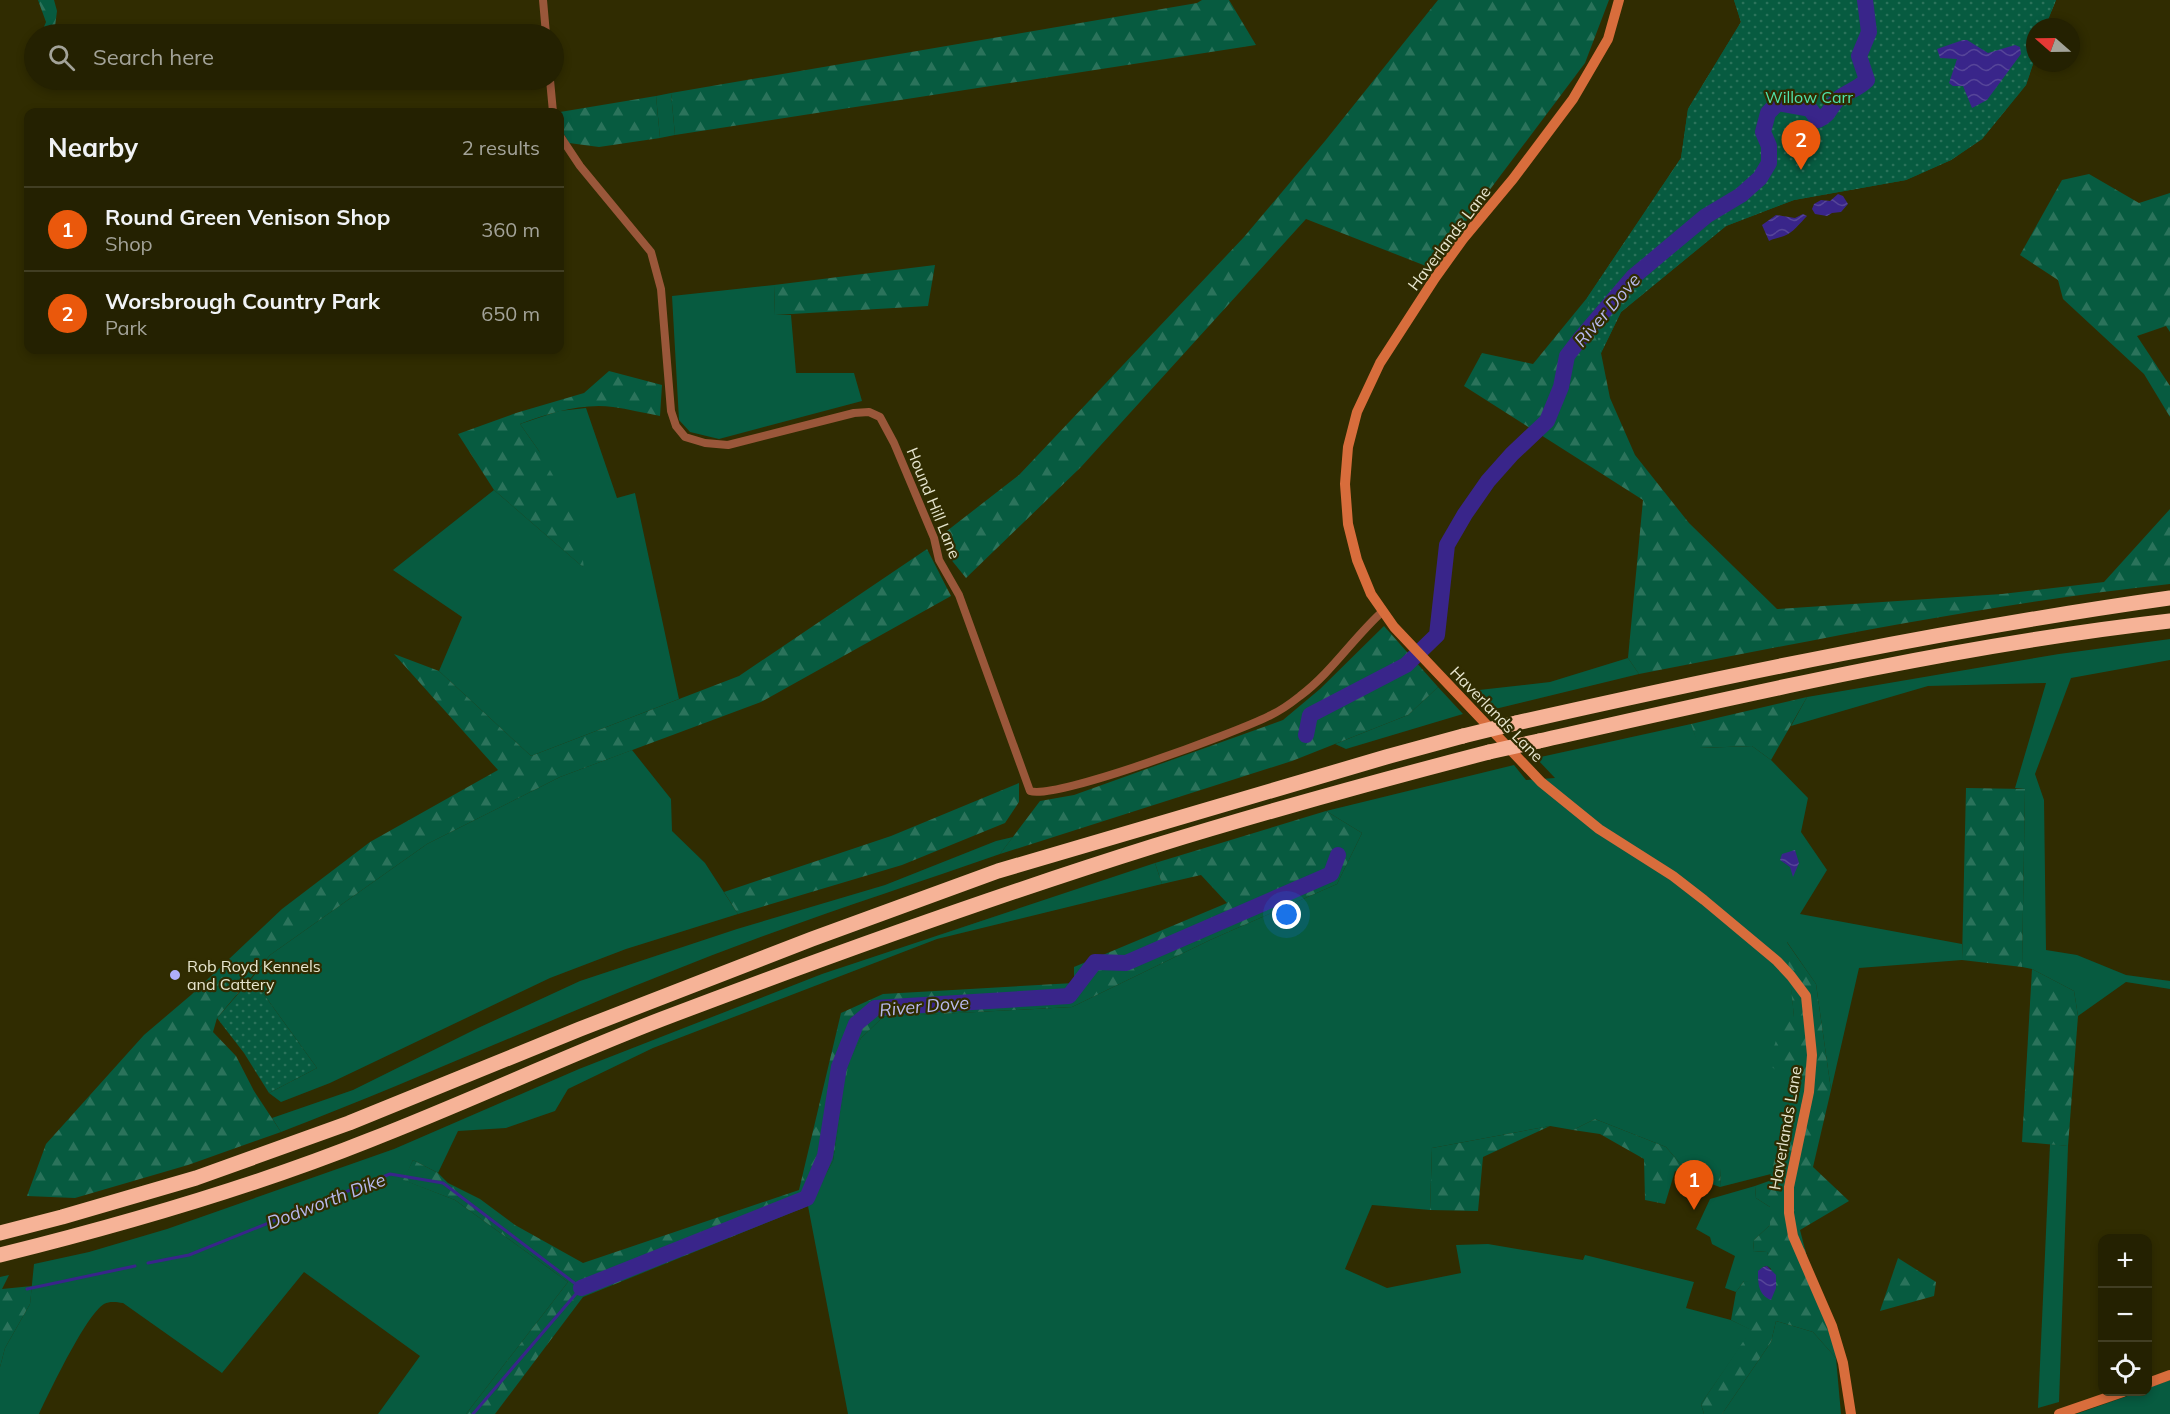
<!DOCTYPE html>
<meta charset="utf-8">
<style>
:root{--surface:#242101;--page:#2c290b;--text:#f1f3f6;--muted:#a3a399;--line:#413e23;--accent:#ea580c}
body{margin:0;font-family:Mulish,sans-serif;background:var(--page);color:var(--text)}
.controls{position:absolute;right:18px;bottom:18px;display:grid;overflow:hidden;border-radius:12px;box-shadow:0 3px 9px #0003}
.controls button{width:54px;height:54px;display:grid;place-items:center;padding:0;border:0;border-bottom:2px solid var(--line);background:var(--surface);color:var(--text);font:30px sans-serif}
.compass{position:absolute;left:2026px;top:18px;width:54px;height:54px;border-radius:50%;background:var(--surface);box-shadow:0 3px 9px #0003;rotate:290deg}
.you{position:absolute;left:1287px;top:915px;width:21px;height:21px;margin:-15px;border:4px solid #fff;border-radius:50%;background:#1a73e8;box-shadow:0 0 0 9px #1a73e833}
.badge{display:grid;place-items:center;width:39px;height:39px;border-radius:50%;background:var(--accent);color:#fff;font-size:20px;font-weight:700}
.pin{position:absolute;translate:-50% -50px;filter:drop-shadow(0 2px 3px #0008)}
.pin::after{content:'';position:absolute;top:32px;width:21px;height:18px;background:inherit;clip-path:polygon(0 0,100% 0,50% 100%)}
.list{margin:0;padding:0;list-style:none}
h2{display:flex;justify-content:space-between;align-items:center;height:78px;margin:0;padding:0 24px;font-size:26px}
h2 small{font-size:20px;font-weight:400;color:var(--muted)}
.list li{display:grid;grid-template-columns:39px 1fr auto;gap:18px;align-items:center;box-sizing:border-box;height:84px;padding:0 24px;border-top:2px solid var(--line)}
.list b{display:block;font-size:22px;white-space:nowrap}
.list p{margin:0;font-size:20px;white-space:nowrap;color:var(--muted)}
.list em{font-size:20px;font-style:normal;color:var(--muted)}
.icon{flex:none;width:33px;height:33px;fill:none;stroke:currentColor;stroke-width:2;stroke-linecap:round;stroke-linejoin:round}
.map{position:relative;flex:none;width:2170px;height:1414px;overflow:hidden}
.search{position:absolute;background:var(--surface);box-shadow:0 3px 9px #0003;left:24px;top:24px;width:540px;height:66px;display:flex;align-items:center;gap:15px;box-sizing:border-box;padding:0 21px;border-radius:33px;color:var(--muted);font-size:22px}
.panel{position:absolute;background:var(--surface);box-shadow:0 3px 9px #0003;left:24px;top:108px;width:540px;height:246px;border-radius:12px}
.map>svg:first-child{display:block}
.green{fill:#075b40}
.forest{fill:url(#forest-firs)}
.park{fill:url(#park-dots)}
.water{fill:url(#water-waves)}
.lines{fill:none;stroke-linecap:round;stroke-linejoin:round}
.stream{stroke:#39258a;stroke-width:3}
.river{stroke:#39258a;stroke-width:16}
.street{stroke:#9a573a;stroke-width:8}
.secondary{stroke:#d86d3c;stroke-width:10}
.highway{stroke:#f6b397;stroke-width:15}
.highway-bridge{stroke:#f6b397;stroke-width:15}
.poi-dot{fill:#afaefa;stroke:#302c01;stroke-width:2}
.labels{text-anchor:middle;dominant-baseline:central;stroke-width:4.5;stroke-linejoin:round;paint-order:stroke}
.park-label{font-size:16px;fill:#50e4ac;stroke:#302c01}
.street-label{font-size:16px;fill:#e7e6cf;stroke:#302c01}
.poi-label{font-size:16px;fill:#e7e6cf;stroke:#302c01;text-anchor:start}
.water-label{font-size:18px;font-style:italic;fill:#b8b9ee;stroke:#302c01}
</style>
<div class="map">
<svg width="2170" height="1414" viewBox="0 0 2170 1414">
<defs>
<pattern id="forest-firs" width="22" height="20" patternUnits="userSpaceOnUse" patternTransform="scale(1.5)"><rect width="22" height="20" fill="#075b40"/><path d="M5 1l3.5 6h-7zM16 11l3.5 6h-7z" fill="#2b735b"/></pattern>
<pattern id="park-dots" width="8" height="8" patternUnits="userSpaceOnUse" patternTransform="scale(1.5)"><rect width="8" height="8" fill="#075b40"/><path d="M2 2h.1M6 6h.1" fill="none" stroke="#2b735b" stroke-width="1.8" stroke-linecap="round"/></pattern>
<pattern id="water-waves" width="16" height="10" patternUnits="userSpaceOnUse" patternTransform="scale(1.5)"><rect width="16" height="10" fill="#39258a"/><path d="M0 5q4-4 8 0t8 0" fill="none" stroke="#564599"/></pattern>
</defs>
<rect width="100%" height="100%" fill="#302c01"/>
<g class="green">
<path d="M671 93 675 135 660 138 656 96Z"/>
<path d="M774 285 775 315H791L796 373H854L862 401 719 439 690 432 679 420 672 296Z"/>
<path d="M586 408 617 498 635 493 679 699 531 756 439 671 462 617 393 570 494 490 583 567 539 451 520 424 559 411Z"/>
<path d="M2170 639V660L2071 678 2035 774 2044 800 2046 950 2077 955 2126 975 2170 981V989L2126 982 2078 1016 2074 991 2032 969 2022 967 2025 789 2015 788 2046 683 1928 686 1791 726 1807 697 2059 654Z"/>
<path d="M1628 658 1639 674 1491 710 1470 691 1550 682Z"/>
<path d="M1438 687 1463 714 1346 749 1335 744 1408 715Z"/>
<path d="M1691 724 1700 748 1752 746 1771 760 1808 798 1801 832 1827 870 1800 914 1962 944V960L1859 968 1831 1090 1816 984 1787 942 1794 1017V1084L1771 1174 1720 1187 1721 1168H1684L1666 1147 1595 1119 1573 1130 1550 1126 1432 1148 1430 1210 1372 1205 1345 1269 1387 1288 1461 1273 1456 1245 1488 1244 1583 1260 1585 1255 1694 1282 1686 1308 1731 1320 1752 1330 1701 1404 1704 1414H848L808 1206 833 1161 847 1066 861 1038 883 1017 1072 1007 1210 940 1337 884 1362 833 1326 811 1514 765 1526 780 1555 778 1536 758Z"/>
<path d="M632 750 671 799 672 831 705 863 738 914 626 949 550 978 330 1083 281 1102 269 1093 317 1068 252 978 270 955 427 844 560 777Z"/>
<path d="M1013 837 1000 854C923 881 845 906 769 934 604 994 445 1069 281 1132L272 1118 353 1090 478 1028 580 981 737 929 885 885 996 841Z"/>
<path d="M1155 863 1162 884 937 939 653 1048 568 1089 555 1111 506 1128 458 1131 438 1173 413 1160 404 1180 455 1200 568 1282 466 1414H378L420 1356 304 1272 222 1373 123 1303C116 1302 110 1301 104 1304 86 1315 50 1391 39 1414H0V1367L5 1348 30 1304 34 1264 89 1252 167 1229 394 1149 579 1069 822 974Z"/>
<path d="M2050 1144 2068 1146 2059 1402 2038 1408Z"/>
<path d="M1755 1186 1756 1198 1770 1207V1225L1754 1240 1753 1251 1767 1252 1773 1270 1767 1266 1763 1267 1758 1284 1744 1281 1736 1292 1725 1288 1735 1256 1712 1244 1710 1237 1696 1229 1710 1199Z"/>
<path d="M1776 1321 1813 1332 1836 1358 1841 1414H1722L1771 1342Z"/>
<path d="M2170 1380V1414H2076L2139 1392H2148V1388Z"/>
</g>
<g class="forest">
<path d="M38 0H54L57 11 54 34H41L46 22Z"/>
<path d="M1202 0H1229L1256 45 675 135 671 93 1197 3Z"/>
<path d="M1438 0H1609L1585 63 1431 268 1306 219 1081 467 966 578 949 557 943 534 1019 475 1244 237 1325 141Z"/>
<path d="M1734 0H2056L2045 27H2035V58L2026 85 1982 139 1951 160 1906 180 1794 200 1726 226 1621 312 1601 353 1610 398 1635 455 1689 523 1777 609 2002 594 2104 582 2170 509V584C1991 603 1815 640 1639 674L1628 658 1643 500 1464 386 1482 353 1533 364 1587 298 1681 158 1688 109 1741 22Z"/>
<path d="M656 96 660 138 599 147 569 143 560 127V112Z"/>
<path d="M2089 174 2139 203 2170 193V332L2166 326 2137 336 2170 386V417L2144 374 2063 299 2058 280 2020 255 2062 180Z"/>
<path d="M935 265 928 306 775 315 774 285Z"/>
<path d="M609 371 662 385 660 416C644 413 628 409 613 407 582 403 549 413 520 424L539 451 577 517 584 568 494 490 458 434 516 413 584 393Z"/>
<path d="M927 549 951 596 761 702 560 777 427 844 270 955 217 1018 213 1032 236 1056 254 1091 281 1132 188 1165 75 1198 27 1196 46 1144 144 1035 191 995 282 909 370 842 498 770 394 654 439 671 531 756 739 676Z"/>
<path d="M1384 626 1438 687 1408 715 1292 761 1000 854 1040 801 1074 795 1283 720 1320 689Z"/>
<path d="M1807 697 1771 760 1752 746 1699 748 1691 724Z"/>
<path d="M1019 783V802L1005 823 902 865 738 914 724 892 891 836Z"/>
<path d="M1966 788 2025 789 2022 967 1962 960Z"/>
<path d="M1326 811 1362 833 1337 884 1210 940 1072 1007 883 1017 861 1038 848 1066 833 1161 808 1206 583 1297 495 1414H466L568 1282 455 1200 403 1180 413 1160 438 1173 448 1183 480 1199 515 1225 583 1263 799 1190 841 1013 883 994 1074 983V967L1227 903 1201 875 1162 884 1155 863Z"/>
<path d="M1786 941 1816 984 1831 1090 1813 1167 1849 1201 1800 1230 1809 1265 1834 1321 1836 1358 1813 1332 1776 1321 1771 1342 1722 1414H1704L1701 1404 1751 1330 1731 1320 1736 1292 1744 1281 1774 1282 1767 1252 1753 1251 1754 1240 1770 1225V1207L1756 1198 1755 1186 1769 1181 1794 1084 1768 1064 1781 1026 1794 1017Z"/>
<path d="M2032 969 2074 991 2078 1016 2068 1146 2022 1142Z"/>
<path d="M1595 1119 1666 1147 1684 1168H1721L1720 1187 1675 1171 1665 1204 1645 1200 1644 1159 1600 1134 1573 1130Z"/>
<path d="M1550 1126 1483 1157 1478 1211 1430 1210 1432 1148Z"/>
<path d="M1898 1258 1936 1282 1934 1296 1880 1311Z"/>
<path d="M9 1275 2 1289 32 1286 30 1304 5 1348 0 1367V1277Z"/>
</g>
<g class="park">
<path d="M1734 0H2056L2045 27H2035V58L2026 85 1982 139 1951 160 1906 180 1794 200 1726 226 1621 312 1601 353 1587 298 1681 158 1688 109 1741 22Z"/>
<path d="M252 978 317 1068 269 1093 244 1053 217 1018Z"/>
</g>
<g class="water">
<path d="M1963 40H1967L1988 53 2015 45 2020 47 2021 54 1987 100 1972 108 1963 86H1953L1949 83 1957 59 1940 58 1937 49Z"/>
<path d="M1838 194 1843 196 1848 204 1841 212 1832 213 1827 216 1815 214 1812 209 1814 204 1821 200 1830 201Z"/>
<path d="M1803 214 1807 216C1800 223 1793 233 1784 236 1779 238 1775 238 1769 241L1762 225 1776 215 1795 218Z"/>
<path d="M1795 850 1799 863 1793 877 1790 867 1780 860 1782 854Z"/>
<path d="M1767 1266 1776 1275V1288L1771 1300C1758 1295 1758 1283 1758 1271L1763 1267Z"/>
</g>
<g class="lines">
<g class="stream">
<path d="M148 1263 189 1255 390 1174 443 1183 581 1288 473 1414"/>
<path d="M27 1289 135 1266"/>
</g>
<g class="river">
<path d="M1306 735 1310 715 1406 665 1437 635 1447 545 1465 514 1488 481 1512 454 1547 421 1561 387 1567 356 1580 339 1633 277 1706 216 1741 195 1760 178 1769 163V146L1763 132 1768 113 1778 103 1810 109 1818 120C1831 114 1829 108 1838 99 1848 91 1858 89 1867 80L1859 56 1869 32 1865 0"/>
<path d="M581 1288 807 1198 825 1156 839 1067 856 1024 875 1008 1069 996 1095 962 1126 963 1331 874 1338 855"/>
</g>
<g class="street">
<path d="M543 0 546 34"/>
<path d="M550 80 553 112"/>
<path d="M560 136 580 166 651 252 661 289 671 411 676 426 685 437 705 443 728 445 854 413 869 412 880 417 894 443 934 538 939 560 959 595 1030 791C1056 800 1237 732 1269 716 1280 711 1290 704 1300 696 1332 672 1353 638 1383 611"/>
</g>
<g class="secondary">
<path d="M1619 0 1608 39 1573 99 1513 179 1463 239 1435 278 1380 363 1357 412 1348 447 1345 484 1348 524 1357 560 1371 594 1394 627 1541 782 1599 829 1673 876 1704 900 1777 961 1791 976 1806 996 1812 1055 1809 1092 1789 1187V1213L1793 1236 1832 1326 1843 1363 1851 1414"/>
<path d="M2148 1383 2170 1375"/>
<path d="M2059 1414 2123 1392"/>
</g>
<g class="highway">
<path d="M1516 723C1733 674 1950 629 2170 598"/>
<path d="M1539 741C1747 694 1958 645 2170 621"/>
<path d="M0 1233 62 1217 196 1178 349 1123 580 1029 812 939 998 871 1386 757 1463 736"/>
<path d="M0 1255C125 1224 250 1188 370 1140 468 1102 563 1057 662 1019 825 957 988 898 1154 846 1265 812 1377 781 1489 752"/>
</g>
<g class="highway-bridge">
<path d="M1463 736 1516 723"/>
<path d="M1489 752 1539 741"/>
</g>
</g>
<circle class="poi-dot" cx="175" cy="975" r="6"/>
<g class="labels">
<g class="park-label">
<text x="1809" y="97">Willow Carr</text>
</g>
<g class="street-label">
<text transform="translate(1449 238) rotate(-53)">Haverlands Lane</text>
<text transform="translate(934 503) rotate(68)">Hound Hill Lane</text>
<text transform="translate(1497 714) rotate(46)">Haverlands Lane</text>
<text transform="translate(1785 1128) rotate(-80)">Haverlands Lane</text>
</g>
<g class="poi-label">
<text x="187" y="966">Rob Royd Kennels<tspan x="187" dy="18">and Cattery</tspan></text>
</g>
<g class="water-label">
<text transform="translate(1607 310) rotate(-49)">River Dove</text>
<text transform="translate(924 1006) rotate(-5)">River Dove</text>
<text transform="translate(326 1201) rotate(-21)">Dodworth Dike</text>
</g>
</g>
</svg>
<div class="controls">
<button>+</button>
<button>−</button>
<button><svg class="icon" aria-label="locate" viewBox="0 0 24 24"><circle cx="12" cy="12" r="6"/><path d="M12 2v4M12 18v4M2 12h4M18 12h4"/></svg></button>
</div>
<svg class="compass" viewBox="-18 -18 36 36"><path d="M0-13l5 13h-10z" fill="#e53935"/><path d="M0 13l5-13h-10z" fill="#a3a399"/></svg>
<div class="you"></div>
<div class="pin badge" style="left:1694px;top:1210px">1</div>
<div class="pin badge" style="left:1801px;top:170px">2</div>
<div class="search"><svg class="icon" aria-label="search" viewBox="0 0 24 24"><circle cx="10" cy="10" r="6"/><path d="M15 15l6 6"/></svg>Search here</div>
<section class="panel">
<h2>Nearby<small>2 results</small></h2>
<ul class="list">
<li><span class="badge">1</span><div><b>Round Green Venison Shop</b><p>Shop</p></div><em>360 m</em></li>
<li><span class="badge">2</span><div><b>Worsbrough Country Park</b><p>Park</p></div><em>650 m</em></li>
</ul>
</section>
</div>
